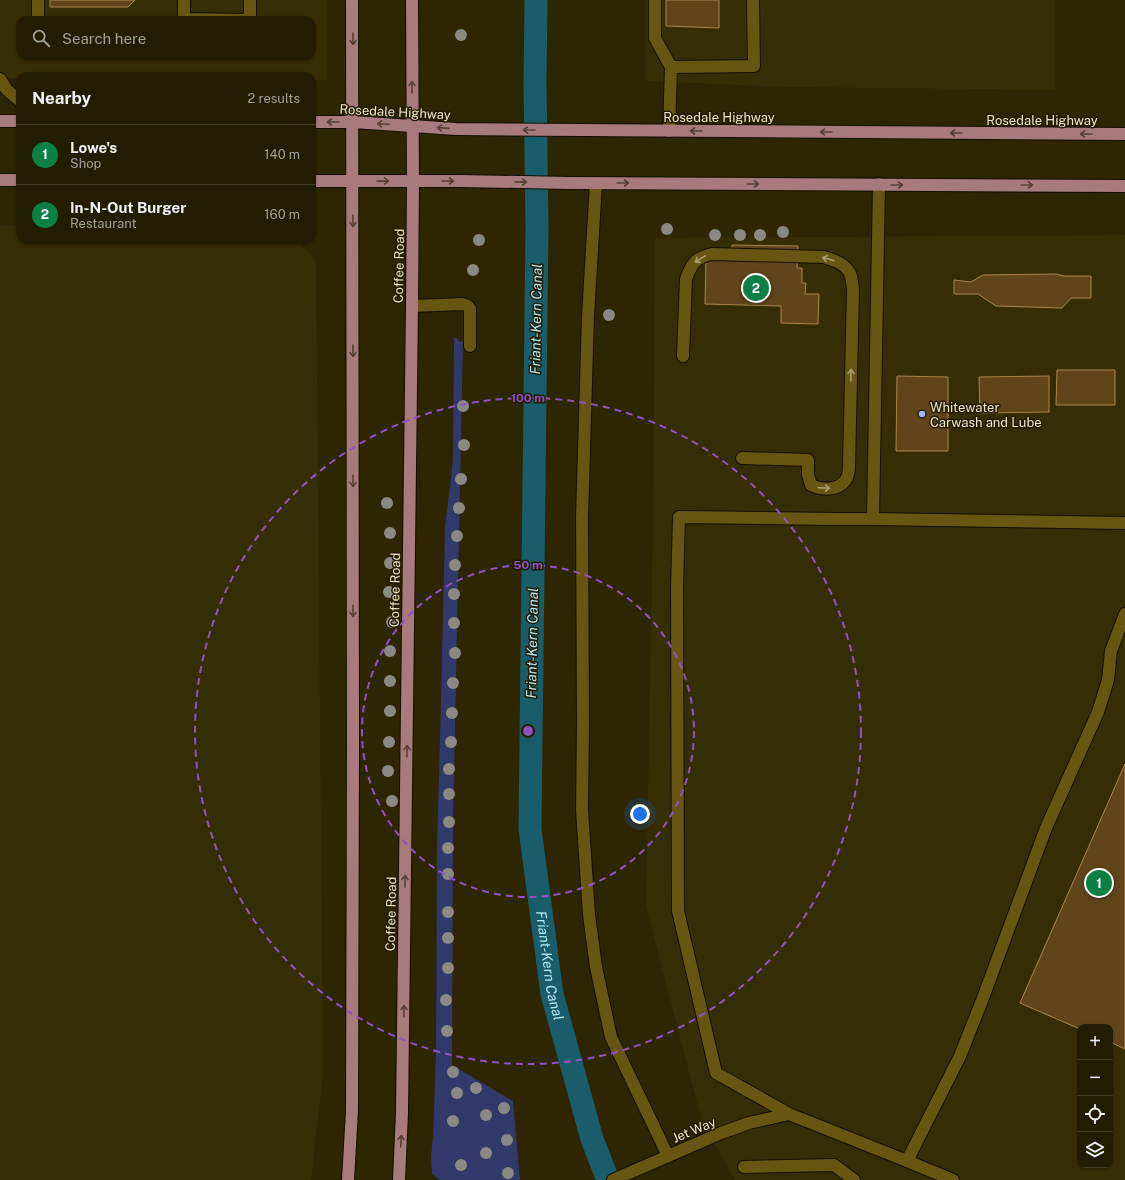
<!DOCTYPE html>
<meta charset="utf-8">
<style>
:root{--surface:#221c02;--page:#2a250c;--text:#f1f3f6;--muted:#a2a199;--line:#3f3a24;--accent:#0b8043}
body{margin:0;font-family:"Public Sans",sans-serif;background:var(--page);color:var(--text)}
.controls{position:absolute;right:12px;bottom:12px;display:grid;overflow:hidden;border-radius:8px;box-shadow:0 1px 3px #0004}
.controls button{width:36px;height:36px;display:grid;place-items:center;padding:0;border:0;border-bottom:1px solid var(--line);background:var(--surface);color:var(--text);font:20px sans-serif}
.you{position:absolute;left:640px;top:814px;width:14px;height:14px;margin:-10px;border:3px solid #fff;border-radius:50%;background:#1a73e8;box-shadow:0 0 0 6px #1a73e833}
.badge{display:grid;place-items:center;width:26px;height:26px;border-radius:50%;background:var(--accent);color:#fff;font-size:13px;font-weight:700}
.pin{position:absolute;translate:-50% -50%;border:2px solid #fff;box-shadow:0 1px 4px #0006}
.list{margin:0;padding:0;list-style:none}
h2{display:flex;justify-content:space-between;align-items:center;height:52px;margin:0;padding:0 16px;font-size:17px}
h2 small{font-size:13px;font-weight:400;color:var(--muted)}
.list li{display:grid;grid-template-columns:26px 1fr auto;gap:12px;align-items:center;box-sizing:border-box;height:60px;padding:0 16px;border-top:1px solid var(--line)}
.list b{display:block;font-size:15px;white-space:nowrap}
.list p{margin:0;font-size:13px;white-space:nowrap;color:var(--muted)}
.list em{font-size:13px;font-style:normal;color:var(--muted)}
.icon{flex:none;width:22px;height:22px;fill:none;stroke:currentColor;stroke-width:2;stroke-linecap:round;stroke-linejoin:round}
.map{position:relative;flex:none;width:1125px;height:1180px;overflow:hidden}
.search{position:absolute;background:var(--surface);box-shadow:0 1px 3px #0004;left:16px;top:16px;width:300px;height:44px;display:flex;align-items:center;gap:10px;box-sizing:border-box;padding:0 14px;border-radius:12px;color:var(--muted);font-size:15px}
.panel{position:absolute;background:var(--surface);box-shadow:0 1px 3px #0004;left:16px;top:72px;width:300px;height:172px;border-radius:12px}
.map>svg:first-child{display:block}
.built{fill:#372d04;fill-rule:evenodd}
.green{fill:#31386a}
.lines{fill:none;stroke-linecap:round;stroke-linejoin:round}
.canal{stroke:#195c6a;stroke-width:23}
.building{fill:#60451b;stroke:#ab854e}
.minor-casing{stroke:#130e00;stroke-width:14}
.major-casing{stroke:#130e00;stroke-width:14}
.minor{stroke:#675611;stroke-width:12}
.major{stroke:#a77b7c;stroke-width:12}
.tree{fill:#8a8984}
.oneway{stroke:#584132}
.oneway2{stroke:#ab9e6c}
.ring{fill:none;stroke:#9251c1;stroke-width:2;stroke-dasharray:7 5}
.poi-dot{fill:#a3b2fd;stroke:#241b00;stroke-width:1.5}
.labels{text-anchor:middle;dominant-baseline:central;stroke-width:3;stroke-linejoin:round;paint-order:stroke}
.street-label{font-size:13px;fill:#efe7c7;stroke:#241b00}
.poi-label{font-size:13px;fill:#efe7c7;stroke:#241b00;text-anchor:start}
.water-label{font-size:14px;font-style:italic;fill:#b3e9f6;stroke:#241b00}
.centre{fill:#9251c1;stroke:#241b00;stroke-width:2}
.ring-label{font-size:12px;text-anchor:middle;font-weight:bold;fill:#9251c1;stroke:#241b00;stroke-width:3;stroke-linejoin:round;paint-order:stroke}
</style>
<div class="map">
<svg width="1125" height="1180" viewBox="0 0 1125 1180">
<rect width="100%" height="100%" fill="#2e2502"/>
<g class="built">
<path d="M0 0H327V80H312V76H20V78H0ZM20 20H312V56H20Z"/>
<path d="M645 0H1055V90L787 87 645 81Z"/>
<path d="M0 226H20V240H296L316 259 323 1073 311 1180H0Z"/>
<path d="M1125 235V1180H735L702 1122 646 906 653 521 655 238ZM1080 1027H1110V1165H1080Z"/>
</g>
<path class="green" d="M454 338H457L459 342 463 341 453 823 452 1065 513 1101 520 1180H439L432 1174 431 1157 433 1135 436 1054 437 847 441 699 445 527 453 460Z"/>
<g class="lines">
<path class="canal" id="s1" d="M536 0 535 82 537 227 530 829 552 994 592 1139 608 1180"/>
</g>
<g class="building">
<path d="M50 0H135L128 7H50Z"/>
<path d="M666 0H719V28L666 26Z"/>
<path d="M732 245 798 246 797 268H802V283H806L805 294H819L818 324 781 323V306L705 304 706 259 732 260Z"/>
<path d="M1056 274 1064 276H1091V298H1071L1062 308 996 306 978 294H954V280L971 282 983 275Z"/>
<path d="M1057 370H1115V405H1056Z"/>
<path d="M897 376 948 377V451H896Z"/>
<path d="M1049 376V412L980 413 979 377Z"/>
<path d="M1125 764V1049L1110 1042V1027H1080V1029L1020 1003Z"/>
</g>
<g class="lines">
<g class="minor-casing">
<g id="minor">
<path d="M38 0V20"/>
<path d="M184 0V19L250 20V0"/>
<path d="M655 0V38L671 67 669 131"/>
<path d="M671 67 754 66 753 0"/>
<path d="M0 79 7 90 20 101"/>
<path d="M596 183 588 316 582 517 583 723 582 810 589 915 596 967 611 1037 668 1156"/>
<path d="M412 306 463 304 468 306 470 309V346"/>
<path d="M683 356 686 279C692 263 695 258 712 254L824 257C834 260 847 264 851 276 852 279 852 285 853 289L849 466C849 471 848 477 845 481 837 491 821 490 811 485L808 475V460L742 458"/>
<path d="M873 519 879 184"/>
<path d="M1125 523 873 519H836L679 517 677 588 678 911 716 1073 789 1114 907 1161 960 1056 983 998 1046 828 1098 712 1108 680 1111 651 1125 614"/>
<path d="M907 1161 953 1180"/>
<path d="M744 1167 834 1165 854 1180"/>
<path d="M613 1180 721 1133 749 1123 789 1114"/>
</g>
</g>
<g class="major-casing">
<g id="major">
<path d="M0 121H20"/>
<path d="M312 122H353L456 129 1125 134"/>
<path d="M0 180H20"/>
<path d="M312 181H460L570 183 1125 186"/>
<path d="M348 1180 352 1110 353 745 352 0"/>
<path d="M399 1180 402 1112 412 306 413 181 412 0"/>
</g>
</g>
<use href="#minor" class="minor"/>
<use href="#major" class="major"/>
</g>
<g class="tree">
<circle cx="461" cy="35" r="6"/>
<circle cx="667" cy="229" r="6"/>
<circle cx="783" cy="232" r="6"/>
<circle cx="715" cy="235" r="6"/>
<circle cx="740" cy="235" r="6"/>
<circle cx="760" cy="235" r="6"/>
<circle cx="479" cy="240" r="6"/>
<circle cx="473" cy="270" r="6"/>
<circle cx="609" cy="315" r="6"/>
<circle cx="463" cy="406" r="6"/>
<circle cx="464" cy="445" r="6"/>
<circle cx="461" cy="479" r="6"/>
<circle cx="387" cy="503" r="6"/>
<circle cx="459" cy="508" r="6"/>
<circle cx="390" cy="533" r="6"/>
<circle cx="457" cy="536" r="6"/>
<circle cx="390" cy="563" r="6"/>
<circle cx="455" cy="565" r="6"/>
<circle cx="389" cy="592" r="6"/>
<circle cx="454" cy="594" r="6"/>
<circle cx="392" cy="622" r="6"/>
<circle cx="454" cy="623" r="6"/>
<circle cx="390" cy="651" r="6"/>
<circle cx="455" cy="653" r="6"/>
<circle cx="390" cy="681" r="6"/>
<circle cx="453" cy="683" r="6"/>
<circle cx="390" cy="711" r="6"/>
<circle cx="452" cy="713" r="6"/>
<circle cx="389" cy="742" r="6"/>
<circle cx="451" cy="742" r="6"/>
<circle cx="449" cy="769" r="6"/>
<circle cx="388" cy="771" r="6"/>
<circle cx="449" cy="794" r="6"/>
<circle cx="392" cy="801" r="6"/>
<circle cx="449" cy="822" r="6"/>
<circle cx="448" cy="848" r="6"/>
<circle cx="448" cy="874" r="6"/>
<circle cx="448" cy="912" r="6"/>
<circle cx="448" cy="938" r="6"/>
<circle cx="448" cy="968" r="6"/>
<circle cx="446" cy="1000" r="6"/>
<circle cx="447" cy="1031" r="6"/>
<circle cx="453" cy="1072" r="6"/>
<circle cx="476" cy="1088" r="6"/>
<circle cx="457" cy="1093" r="6"/>
<circle cx="504" cy="1108" r="6"/>
<circle cx="486" cy="1115" r="6"/>
<circle cx="453" cy="1121" r="6"/>
<circle cx="507" cy="1140" r="6"/>
<circle cx="486" cy="1153" r="6"/>
<circle cx="461" cy="1165" r="6"/>
<circle cx="508" cy="1173" r="6"/>
</g>
<defs><path id="oneway-shaft" d="M-6 0H5M1.5-3L5.5 0L1.5 3" fill="none" stroke-width="1.6" stroke-linecap="round" stroke-linejoin="round"/></defs>
<g class="oneway">
<use href="#oneway-shaft" transform="translate(353 39) rotate(90)"/>
<use href="#oneway-shaft" transform="translate(412 87) rotate(-90)"/>
<use href="#oneway-shaft" transform="translate(333 122) rotate(-180)"/>
<use href="#oneway-shaft" transform="translate(383 124) rotate(-177)"/>
<use href="#oneway-shaft" transform="translate(443 128) rotate(-176)"/>
<use href="#oneway-shaft" transform="translate(529 130) rotate(-180)"/>
<use href="#oneway-shaft" transform="translate(696 131) rotate(-180)"/>
<use href="#oneway-shaft" transform="translate(826 132) rotate(-180)"/>
<use href="#oneway-shaft" transform="translate(956 133) rotate(-180)"/>
<use href="#oneway-shaft" transform="translate(1086 134) rotate(-180)"/>
<use href="#oneway-shaft" transform="translate(383 181) rotate(-1)"/>
<use href="#oneway-shaft" transform="translate(448 181)"/>
<use href="#oneway-shaft" transform="translate(521 182) rotate(1)"/>
<use href="#oneway-shaft" transform="translate(623 183)"/>
<use href="#oneway-shaft" transform="translate(753 184)"/>
<use href="#oneway-shaft" transform="translate(897 185)"/>
<use href="#oneway-shaft" transform="translate(1027 185)"/>
<use href="#oneway-shaft" transform="translate(353 221) rotate(90)"/>
<use href="#oneway-shaft" transform="translate(353 351) rotate(90)"/>
<use href="#oneway-shaft" transform="translate(353 481) rotate(90)"/>
<use href="#oneway-shaft" transform="translate(353 611) rotate(90)"/>
<use href="#oneway-shaft" transform="translate(407 751) rotate(-89)"/>
<use href="#oneway-shaft" transform="translate(405 881) rotate(-89)"/>
<use href="#oneway-shaft" transform="translate(404 1011) rotate(-89)"/>
<use href="#oneway-shaft" transform="translate(401 1141) rotate(-87)"/>
</g>
<g class="oneway2">
<use href="#oneway-shaft" transform="translate(700 259) rotate(148)"/>
<use href="#oneway-shaft" transform="translate(828 259) rotate(-165)"/>
<use href="#oneway-shaft" transform="translate(851 375) rotate(-89)"/>
<use href="#oneway-shaft" transform="translate(824 488) rotate(2)"/>
</g>
<g class="ring">
<circle cx="528" cy="731" r="166"/>
<circle cx="528" cy="731" r="333"/>
</g>
<circle class="poi-dot" cx="922" cy="414" r="4"/>
<g class="labels">
<g class="street-label">
<text transform="translate(395 112) rotate(3)">Rosedale Highway</text>
<text x="719" y="117">Rosedale Highway</text>
<text x="1042" y="120">Rosedale Highway</text>
<text transform="translate(399 266) rotate(-89)">Coffee Road</text>
<text transform="translate(395 590) rotate(-89)">Coffee Road</text>
<text transform="translate(391 914) rotate(-89)">Coffee Road</text>
<text transform="translate(694 1130) rotate(-23)">Jet Way</text>
</g>
<g class="poi-label">
<text x="930" y="407">Whitewater<tspan x="930" dy="15">Carwash and Lube</tspan></text>
</g>
<g class="water-label">
<text transform="translate(536 319) rotate(-89)">Friant-Kern Canal</text>
<text transform="translate(532 643) rotate(-89)">Friant-Kern Canal</text>
<text stroke="none"><textPath href="#s1" startOffset="967">Friant-Kern Canal</textPath></text>
</g>
</g>
<circle cx="528" cy="731" r="6" class="centre"/>
<g class="ring-label">
<text x="528" y="402">100 m</text>
<text x="528" y="569">50 m</text>
</g>
</svg>
<div class="controls">
<button>+</button>
<button>−</button>
<button><svg class="icon" aria-label="locate" viewBox="0 0 24 24"><circle cx="12" cy="12" r="6"/><path d="M12 2v4M12 18v4M2 12h4M18 12h4"/></svg></button>
<button><svg class="icon" aria-label="layers" viewBox="0 0 24 24"><path d="M12 4l9 5-9 5-9-5zM3 14l9 5 9-5"/></svg></button>
</div>
<div class="you"></div>
<div class="pin badge" style="left:1099px;top:883px">1</div>
<div class="pin badge" style="left:756px;top:288px">2</div>
<div class="search"><svg class="icon" aria-label="search" viewBox="0 0 24 24"><circle cx="10" cy="10" r="6"/><path d="M15 15l6 6"/></svg>Search here</div>
<section class="panel">
<h2>Nearby<small>2 results</small></h2>
<ul class="list">
<li><span class="badge">1</span><div><b>Lowe's</b><p>Shop</p></div><em>140 m</em></li>
<li><span class="badge">2</span><div><b>In-N-Out Burger</b><p>Restaurant</p></div><em>160 m</em></li>
</ul>
</section>
</div>
